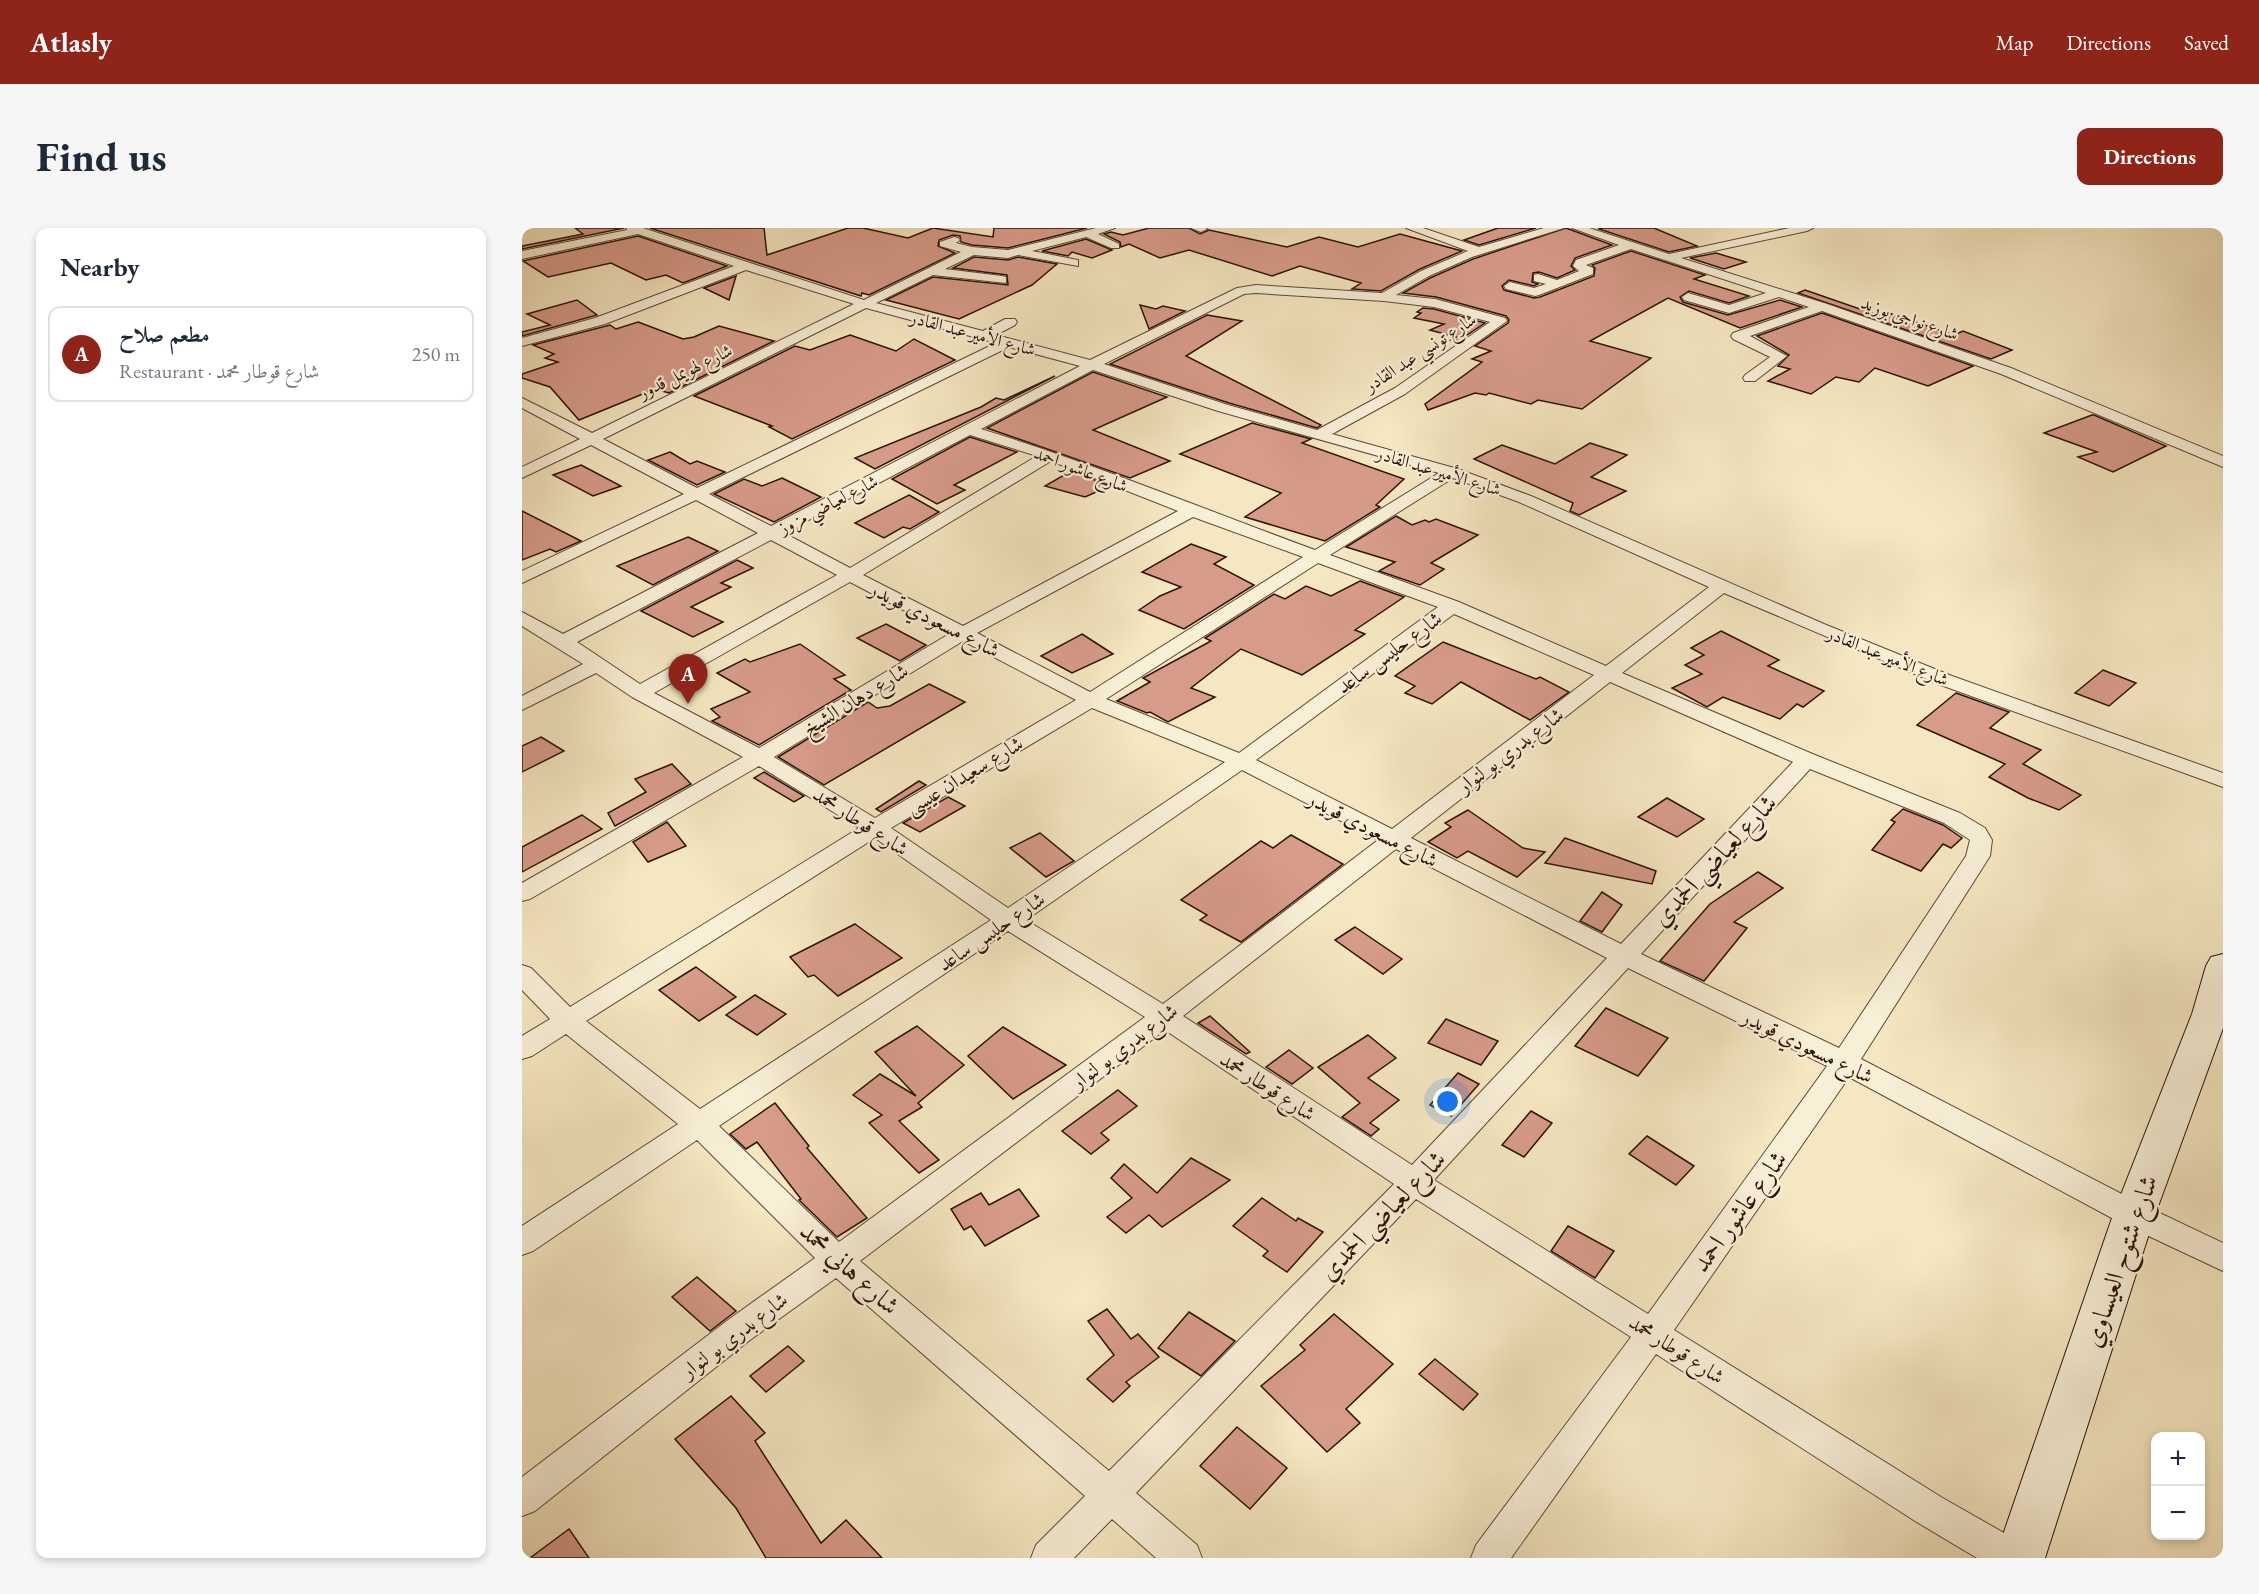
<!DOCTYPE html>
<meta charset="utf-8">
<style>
:root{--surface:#fff;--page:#f6f6f7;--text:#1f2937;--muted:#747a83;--line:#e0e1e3;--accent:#8f2418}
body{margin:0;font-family:"EB Garamond",Amiri,serif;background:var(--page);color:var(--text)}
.controls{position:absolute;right:18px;bottom:18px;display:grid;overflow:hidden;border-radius:12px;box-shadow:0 3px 9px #0003}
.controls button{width:54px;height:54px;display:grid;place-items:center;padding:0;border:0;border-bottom:2px solid var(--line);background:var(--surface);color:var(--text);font:30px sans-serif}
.you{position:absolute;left:926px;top:874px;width:21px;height:21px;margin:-15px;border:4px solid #fff;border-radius:50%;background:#1a73e8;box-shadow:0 0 0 9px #1a73e833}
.badge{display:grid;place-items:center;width:39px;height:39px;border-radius:50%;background:var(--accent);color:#fff;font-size:20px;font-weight:700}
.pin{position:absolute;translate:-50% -50px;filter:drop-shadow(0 2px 3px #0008)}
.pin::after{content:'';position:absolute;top:32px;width:21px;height:18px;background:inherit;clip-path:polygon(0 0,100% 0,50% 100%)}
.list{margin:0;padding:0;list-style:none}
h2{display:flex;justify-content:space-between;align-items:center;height:78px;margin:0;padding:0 24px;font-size:26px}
h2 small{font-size:20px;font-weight:400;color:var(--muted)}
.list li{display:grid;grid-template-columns:39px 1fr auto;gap:18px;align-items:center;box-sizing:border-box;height:96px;margin:0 12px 12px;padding:0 12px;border:2px solid var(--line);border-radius:12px}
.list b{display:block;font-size:22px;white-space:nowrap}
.list p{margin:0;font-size:20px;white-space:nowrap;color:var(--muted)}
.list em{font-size:20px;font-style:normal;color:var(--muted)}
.map{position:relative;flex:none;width:1701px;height:1330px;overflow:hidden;border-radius:12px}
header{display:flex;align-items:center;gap:36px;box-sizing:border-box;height:84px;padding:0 30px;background:var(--accent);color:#fff}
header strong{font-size:28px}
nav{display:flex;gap:33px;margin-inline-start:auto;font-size:21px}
.intro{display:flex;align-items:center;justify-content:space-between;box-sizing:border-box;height:144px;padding:0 36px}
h1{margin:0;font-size:42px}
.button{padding:15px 27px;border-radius:12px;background:var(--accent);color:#fff;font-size:21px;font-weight:700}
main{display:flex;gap:36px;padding:0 36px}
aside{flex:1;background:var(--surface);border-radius:12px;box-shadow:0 3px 9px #0003}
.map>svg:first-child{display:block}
.building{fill:#d79b8a;stroke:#2c1208;stroke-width:1.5}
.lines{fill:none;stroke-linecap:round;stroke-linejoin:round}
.street-casing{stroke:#5e4736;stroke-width:2}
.secondary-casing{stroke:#2c1208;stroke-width:2}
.street{fill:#f8efd7;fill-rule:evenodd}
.secondary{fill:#f8efd7;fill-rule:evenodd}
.labels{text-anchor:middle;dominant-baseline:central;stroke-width:4.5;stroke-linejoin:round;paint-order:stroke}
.far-street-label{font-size:18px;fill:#2c1208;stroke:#f8efd7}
.street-label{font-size:21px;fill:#2c1208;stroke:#f8efd7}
.near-street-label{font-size:26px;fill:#2c1208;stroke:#f8efd7}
</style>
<header>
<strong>Atlasly</strong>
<nav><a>Map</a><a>Directions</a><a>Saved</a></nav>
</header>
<div class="intro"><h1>Find us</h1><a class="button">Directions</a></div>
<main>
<aside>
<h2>Nearby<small></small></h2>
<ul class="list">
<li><span class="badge">A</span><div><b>مطعم صلاح</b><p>Restaurant · شارع قوطار محمد</p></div><em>250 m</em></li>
</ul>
</aside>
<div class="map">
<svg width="1701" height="1330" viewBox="0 0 1701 1330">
<rect width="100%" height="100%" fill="#f5e7c1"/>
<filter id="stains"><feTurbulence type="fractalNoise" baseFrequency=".00333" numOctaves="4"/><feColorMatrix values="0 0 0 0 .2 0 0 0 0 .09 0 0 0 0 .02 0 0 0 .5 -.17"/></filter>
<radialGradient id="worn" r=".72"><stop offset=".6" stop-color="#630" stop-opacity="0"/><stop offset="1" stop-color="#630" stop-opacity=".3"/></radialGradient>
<g class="building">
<path d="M53 0H102L0 21V18L61 6Z"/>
<path d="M128 0H242L245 27 326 0H341L386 10 411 0 471 9 472 0H565L486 20 450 17 439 14 438 8 431 7 417 12 416 18 433 25 347 67 340 65 339 68Z"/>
<path d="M627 0H667L678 6 687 2 765 19 797 9 836 19 878 6 940 23 898 41 859 63 830 61 839 55 778 38 750 48 667 22 638 30 607 16 599 19 598 14 582 6 589 4 601 7Z"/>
<path d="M976 0H1014L957 17 942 12Z"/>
<path d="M1044 0 1090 17 1053 30 1049 38 1053 42 1035 50 1017 44 1011 45 1010 54 1016 56 1012 58 987 52 980 58 982 62 1012 70 1018 69 1072 48 1073 40 1070 37 1109 23 1183 47 1172 51 1227 68 1207 75 1167 63 1158 69 1161 74 1206 87 1258 72 1280 79 1218 100 1146 70 1068 113 1129 130 1060 181 1016 172 1009 176 967 165 964 167 953 165 906 182 903 176 960 134 950 131 969 123 953 118 986 95 987 92 984 88 914 69 881 65 908 50 951 31Z"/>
<path d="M1080 0H1132L1175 18 1147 24 1077 1Z"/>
<path d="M116 8 205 38 161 55 144 47 124 52 89 35 26 49 1 33Z"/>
<path d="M564 11 590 22 570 30 550 24 546 28 520 23Z"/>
<path d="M1194 25 1224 34 1202 41 1168 30Z"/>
<path d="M452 29 486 32 496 29 535 36 510 57 437 91 364 72 411 49 486 57 485 47 431 40Z"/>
<path d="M214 48 207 72 182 60Z"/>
<path d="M1283 62 1358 88 1367 85 1432 107 1441 103 1490 122 1469 131 1276 65Z"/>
<path d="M55 72 75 87 0 108V104L28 97 5 86Z"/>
<path d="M618 77 634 81 641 78 663 83 627 101Z"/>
<path d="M901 80 912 81 963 95 936 113 929 112 934 109 908 102 922 96 892 90 899 85 895 84Z"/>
<path d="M1300 85 1451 138 1406 158 1353 140 1337 154 1314 149 1289 166 1246 153 1268 141 1256 138 1267 127 1235 108Z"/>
<path d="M685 87 720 93 664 128 799 197 795 200 707 175 588 136Z"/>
<path d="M116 94 161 111 172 109 197 98 252 113 147 165 133 161 57 192 28 159 0 150V146L36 134 23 130 32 126 11 117 88 97 94 101Z"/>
<path d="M328 107 374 123 392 111 433 132 270 211 247 199 250 198 172 168 273 118 288 122Z"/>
<path d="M571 144 645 169 571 202 648 233 608 250 465 200Z"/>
<path d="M533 148 353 241 333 230 459 179 474 170 482 172Z"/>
<path d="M1570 187H1572L1644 218 1591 244 1556 229 1575 224 1522 205Z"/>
<path d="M730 195 789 211 780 215 882 251 854 277 858 279 803 313 723 289 759 265 658 226Z"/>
<path d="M448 209 495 224 432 257 443 262 415 276 370 251Z"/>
<path d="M1068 215 1105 227 1069 249 1104 263 1057 287 1048 283 1051 275 952 231 980 217 1033 236Z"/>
<path d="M148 224 168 236 175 233 203 244 175 257 126 232Z"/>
<path d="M59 237 99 258 71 268 31 247Z"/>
<path d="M549 243 588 258 563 269 523 258Z"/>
<path d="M260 250 299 269 252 294 192 266 222 251 240 258Z"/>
<path d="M387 267 417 284 388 301 381 299 362 310 333 295Z"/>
<path d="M0 283 59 313 34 324 28 321 0 332Z"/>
<path d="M874 288 890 297 903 292 907 294 914 291 956 307 909 335 922 341 898 357 857 343 873 334 824 319Z"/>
<path d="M166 309 196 323 131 357 95 338Z"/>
<path d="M669 316 704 329 692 336 732 357 662 401 617 382 638 368 659 359 620 344Z"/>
<path d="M215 332 231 340 199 355 209 359 169 379 201 394 171 409 119 383Z"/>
<path d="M838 353 882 369 833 402 843 406 780 447 719 421 669 460 693 469 646 494 628 484 625 485 595 473 628 454 621 450 689 413 683 410 752 366 763 371 784 358 809 368Z"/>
<path d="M364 396 404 417 378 433 335 410Z"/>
<path d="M1199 403 1257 432 1246 438 1302 463 1281 479 1275 476 1258 491 1201 469 1185 479 1150 460 1180 446 1163 437 1182 427 1169 420Z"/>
<path d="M560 406 591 426 550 445 519 428Z"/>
<path d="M921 414 1014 451 1018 449 1047 464 1008 492 939 454 910 476 883 465 893 458 873 448Z"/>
<path d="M278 416 323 447 312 451 329 462 237 517 190 493 198 489 189 481 228 464 195 445 223 431 228 434Z"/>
<path d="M1581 442 1614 455 1587 478 1553 465Z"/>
<path d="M407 456 443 474 302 557 256 529 346 474 355 480 368 478Z"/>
<path d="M1434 465 1487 484 1468 500 1519 522 1501 536 1559 567 1537 582 1506 570 1467 549 1483 536 1395 497Z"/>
<path d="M19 509 42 523 0 544V518Z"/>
<path d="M150 536 169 556 93 598 86 585 124 564 113 551Z"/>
<path d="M242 544 282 568 272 574 232 550Z"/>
<path d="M397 553 404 557 359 584 354 581Z"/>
<path d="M426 569 443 578 398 604 381 595Z"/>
<path d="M1145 570 1182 591 1155 609 1116 589Z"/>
<path d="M1381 581 1421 597 1440 610 1429 620 1421 616 1399 643 1350 622 1373 594 1369 592Z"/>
<path d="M946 582 1001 620 1023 624 995 649 946 623 935 630 906 614 929 599 923 595Z"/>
<path d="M60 587 80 601 0 644V619Z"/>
<path d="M145 594 164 618 126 634 111 614Z"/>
<path d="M518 605 552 633 524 649 488 620Z"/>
<path d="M769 607 821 636 719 714 678 692 685 687 659 672 739 613 751 620Z"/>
<path d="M1043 610 1134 643 1130 656 1023 635Z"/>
<path d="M1236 644 1261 660 1212 694 1225 700 1182 753 1138 733 1188 676Z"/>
<path d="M1080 664 1100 677 1080 704 1058 693Z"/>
<path d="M333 696 380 730 316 768 292 747 286 749 268 729Z"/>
<path d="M833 699 880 731 861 746 813 712Z"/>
<path d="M174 739 214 769 177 793 137 762Z"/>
<path d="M233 767 264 786 235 807 204 787Z"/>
<path d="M1084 780 1146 810 1116 848 1053 818Z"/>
<path d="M688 788 728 824 724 826 676 795Z"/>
<path d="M924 791 976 813 959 837 906 815Z"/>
<path d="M395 798 442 837 396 875 400 879 377 893 417 932 397 945 347 895 360 887 331 867 358 846 394 868 353 824Z"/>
<path d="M481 799 544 837 491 871 446 828Z"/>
<path d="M846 807 874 830 846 850 877 872 848 895 857 901 849 908 820 889 838 875 796 839Z"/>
<path d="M767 822 791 840 770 856 744 839Z"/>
<path d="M936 845 957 856 929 888 908 877Z"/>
<path d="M596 862 615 878 579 905 587 912 569 926 540 903Z"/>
<path d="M253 875 287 918 285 920 345 990 315 1009 277 972 279 971 235 914 224 921 208 906Z"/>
<path d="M1009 883 1030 895 1002 929 980 917Z"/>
<path d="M1125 908 1172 938 1154 957 1107 926Z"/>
<path d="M669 930 708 952 640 999 627 987 604 1005 585 989 610 970 589 950 602 936 635 965Z"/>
<path d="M497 961 517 988 463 1018 449 998 442 1002 429 981 459 965 467 977Z"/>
<path d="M740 970 774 993 776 990 801 1004 765 1044 741 1028 746 1023 711 998Z"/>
<path d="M1046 998 1092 1023 1073 1050 1029 1023Z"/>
<path d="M175 1049 214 1083 188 1103 150 1069Z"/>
<path d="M585 1081 609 1111 616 1106 637 1129 604 1154 608 1158 591 1174 565 1151 592 1127 566 1093Z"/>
<path d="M667 1084 713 1113 679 1148 636 1120Z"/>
<path d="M812 1086 871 1136 824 1181 838 1195 805 1224 739 1158 783 1122 778 1117Z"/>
<path d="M266 1118 282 1133 244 1164 228 1148Z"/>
<path d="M913 1131 956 1166 941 1182 897 1146Z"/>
<path d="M209 1168 243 1205 233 1213 299 1315 324 1292 360 1330H244L214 1280 153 1211Z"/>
<path d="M715 1199 765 1240 728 1281 678 1238Z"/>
<path d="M47 1301 67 1330H8Z"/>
</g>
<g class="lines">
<g class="street-casing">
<g id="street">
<path d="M104 0H121L342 72 439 24 418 18V14L432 9 436 10 438 12 434 15 450 19 486 22 574 0H593L576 6 597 16V20H589L564 9 510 23 556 32V38L496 27 486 30 452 27 423 41 480 48 484 49V55L411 47 354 75 461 103 483 91H493L495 94 493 97 474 107 568 132 715 60 734 57 860 65 899 43 946 23 884 0H901L957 19 1022 0H1042L950 29 907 48 874 67 913 71 983 90 985 93 883 166 810 206 936 241 1009 268 1302 396 1430 448 1701 545V559L1416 456 1202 365 1100 445 1293 527 1438 585 1463 600 1470 612 1468 628 1339 831 1623 978 1701 1015V1043L1601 996 1327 849 1152 1102 1419 1269 1503 1317 1508 1330H1455L1393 1293 1134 1126 989 1330H949L954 1317 1109 1109 894 971 614 1265 675 1317 680 1330H634L590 1291 552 1330H509L514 1317 563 1268 314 1050 228 1112 13 1283 0 1288V1249L206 1092 293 1030 175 912 11 1023 0 1027V998L156 896 44 806 10 828 0 831V808L28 791 0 762V737L9 740 48 779 337 600 237 538 8 671 0 673V655L221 529 110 469 74 445 0 482V468L61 436 0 398V384L41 406 236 305 174 272 0 355V343L162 266 69 217 0 250V239L58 211 0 180V170L70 205 332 76 224 42 83 96 0 118V110L73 90 212 38 116 6 0 31V23L105 2ZM734 65 862 73 912 79 968 94 873 160 795 202 706 177 582 136 722 66ZM344 80 474 115 175 260 81 211ZM487 119 558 138 249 298 187 266ZM571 142 696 183 917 245 793 322C682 281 572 236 459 201ZM448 207 515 228 328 340 262 305ZM529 233 656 283 441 398 341 347ZM931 250 997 274 1187 359 1084 438 937 374 808 327ZM671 289 781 329 568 464 455 405ZM249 312 315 347 118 456 55 414ZM796 335 916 379 717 525 584 471ZM328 354 427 406 237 520 132 465ZM932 386 1072 447 870 601 734 532ZM441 413 554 472 353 590 252 529ZM1088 454 1271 534 1099 716 889 610ZM570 480 703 534 486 680 369 600ZM1288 541 1422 595 1448 612 1444 628 1317 820 1119 726ZM720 542 856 612 641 776 504 692ZM353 610 469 692 178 881 64 793ZM874 621 1085 730 890 937 661 788ZM486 703 623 789 317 1014 197 898ZM1106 740 1305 838 1126 1086 912 952ZM643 802 872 956 587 1243 338 1033Z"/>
<path d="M669 0H684L685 1 679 4Z"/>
<path d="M1050 0H1067L1147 26 1267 0H1291L1285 3 1159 30 1305 76 1489 140 1701 228V239L1479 146 1300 83 1228 108 1265 128 1233 153H1223L1221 150 1223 147 1248 129 1211 111 1209 108 1211 105 1287 79 1257 69 1207 85 1162 72 1160 69 1166 65 1207 77 1244 65 1109 21 1064 37 1071 40V46L1017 67 1013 68 984 61 982 58 988 54 1012 60 1024 56 1012 53V47L1016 46 1035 52 1057 43 1051 38 1054 32 1097 17Z"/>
</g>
</g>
<g class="secondary-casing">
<path id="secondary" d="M1701 726V800L1633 987 1523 1330H1473L1591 987 1670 786 1684 738 1689 729Z"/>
</g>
<use href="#street" class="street"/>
<use href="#secondary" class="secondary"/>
</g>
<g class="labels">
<g class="far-street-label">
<text transform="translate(1388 90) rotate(19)">شارع نواجي بوزيد</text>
<text transform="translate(451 105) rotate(15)">شارع الأمير عبد القادر</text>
<text transform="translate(898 124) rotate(-33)">شارع تونسي عبد القادر</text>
<text transform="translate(163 143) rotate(-26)">شارع لهويمل قدور</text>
<text transform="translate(559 241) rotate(21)">شارع عاشور احمد</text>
<text transform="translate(917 243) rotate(17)">شارع الأمير عبد القادر</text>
<text transform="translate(306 276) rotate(-27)">شارع لعياضي مزوز</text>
<text transform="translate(1366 428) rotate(22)">شارع الأمير عبد القادر</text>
</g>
<g class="street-label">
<text transform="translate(413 391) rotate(27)">شارع مسعودي قويدر</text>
<text transform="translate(867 424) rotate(-36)">شارع حليس ساعد</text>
<text transform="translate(333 471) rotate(-31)">شارع دهان الشيخ</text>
<text transform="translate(988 522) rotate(-37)">شارع بدري بو لنوار</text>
<text transform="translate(442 547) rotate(-31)">شارع سعيدان عيسى</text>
<text transform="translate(339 593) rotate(33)">شارع قوطار محمد</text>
<text transform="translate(851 601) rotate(27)">شارع مسعودي قويدر</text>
<text transform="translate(469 703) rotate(-34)">شارع حليس ساعد</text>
<text transform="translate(602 818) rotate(-37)">شارع بدري بو لنوار</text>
<text transform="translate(1286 818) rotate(26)">شارع مسعودي قويدر</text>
<text transform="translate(746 858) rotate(33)">شارع قوطار محمد</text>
<text transform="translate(212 1107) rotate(-37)">شارع بدري بو لنوار</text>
<text transform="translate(1155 1121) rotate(33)">شارع قوطار محمد</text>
</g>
<g class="near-street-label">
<text transform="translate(1192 632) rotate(-47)">شارع لعياضي الحمدي</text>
<text transform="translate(1217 983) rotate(-54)">شارع عاشور احمد</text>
<text transform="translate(860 987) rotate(-46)">شارع لعياضي الحمدي</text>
<text transform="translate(1598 1033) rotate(-71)">شارع شتوح العيساوي</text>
<text transform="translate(328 1040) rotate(42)">شارع هاني محمد</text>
</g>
</g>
<rect width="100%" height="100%" filter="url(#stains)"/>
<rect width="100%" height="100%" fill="url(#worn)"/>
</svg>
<div class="controls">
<button>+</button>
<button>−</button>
</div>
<div class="you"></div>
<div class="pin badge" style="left:166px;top:476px">A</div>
</div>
</main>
